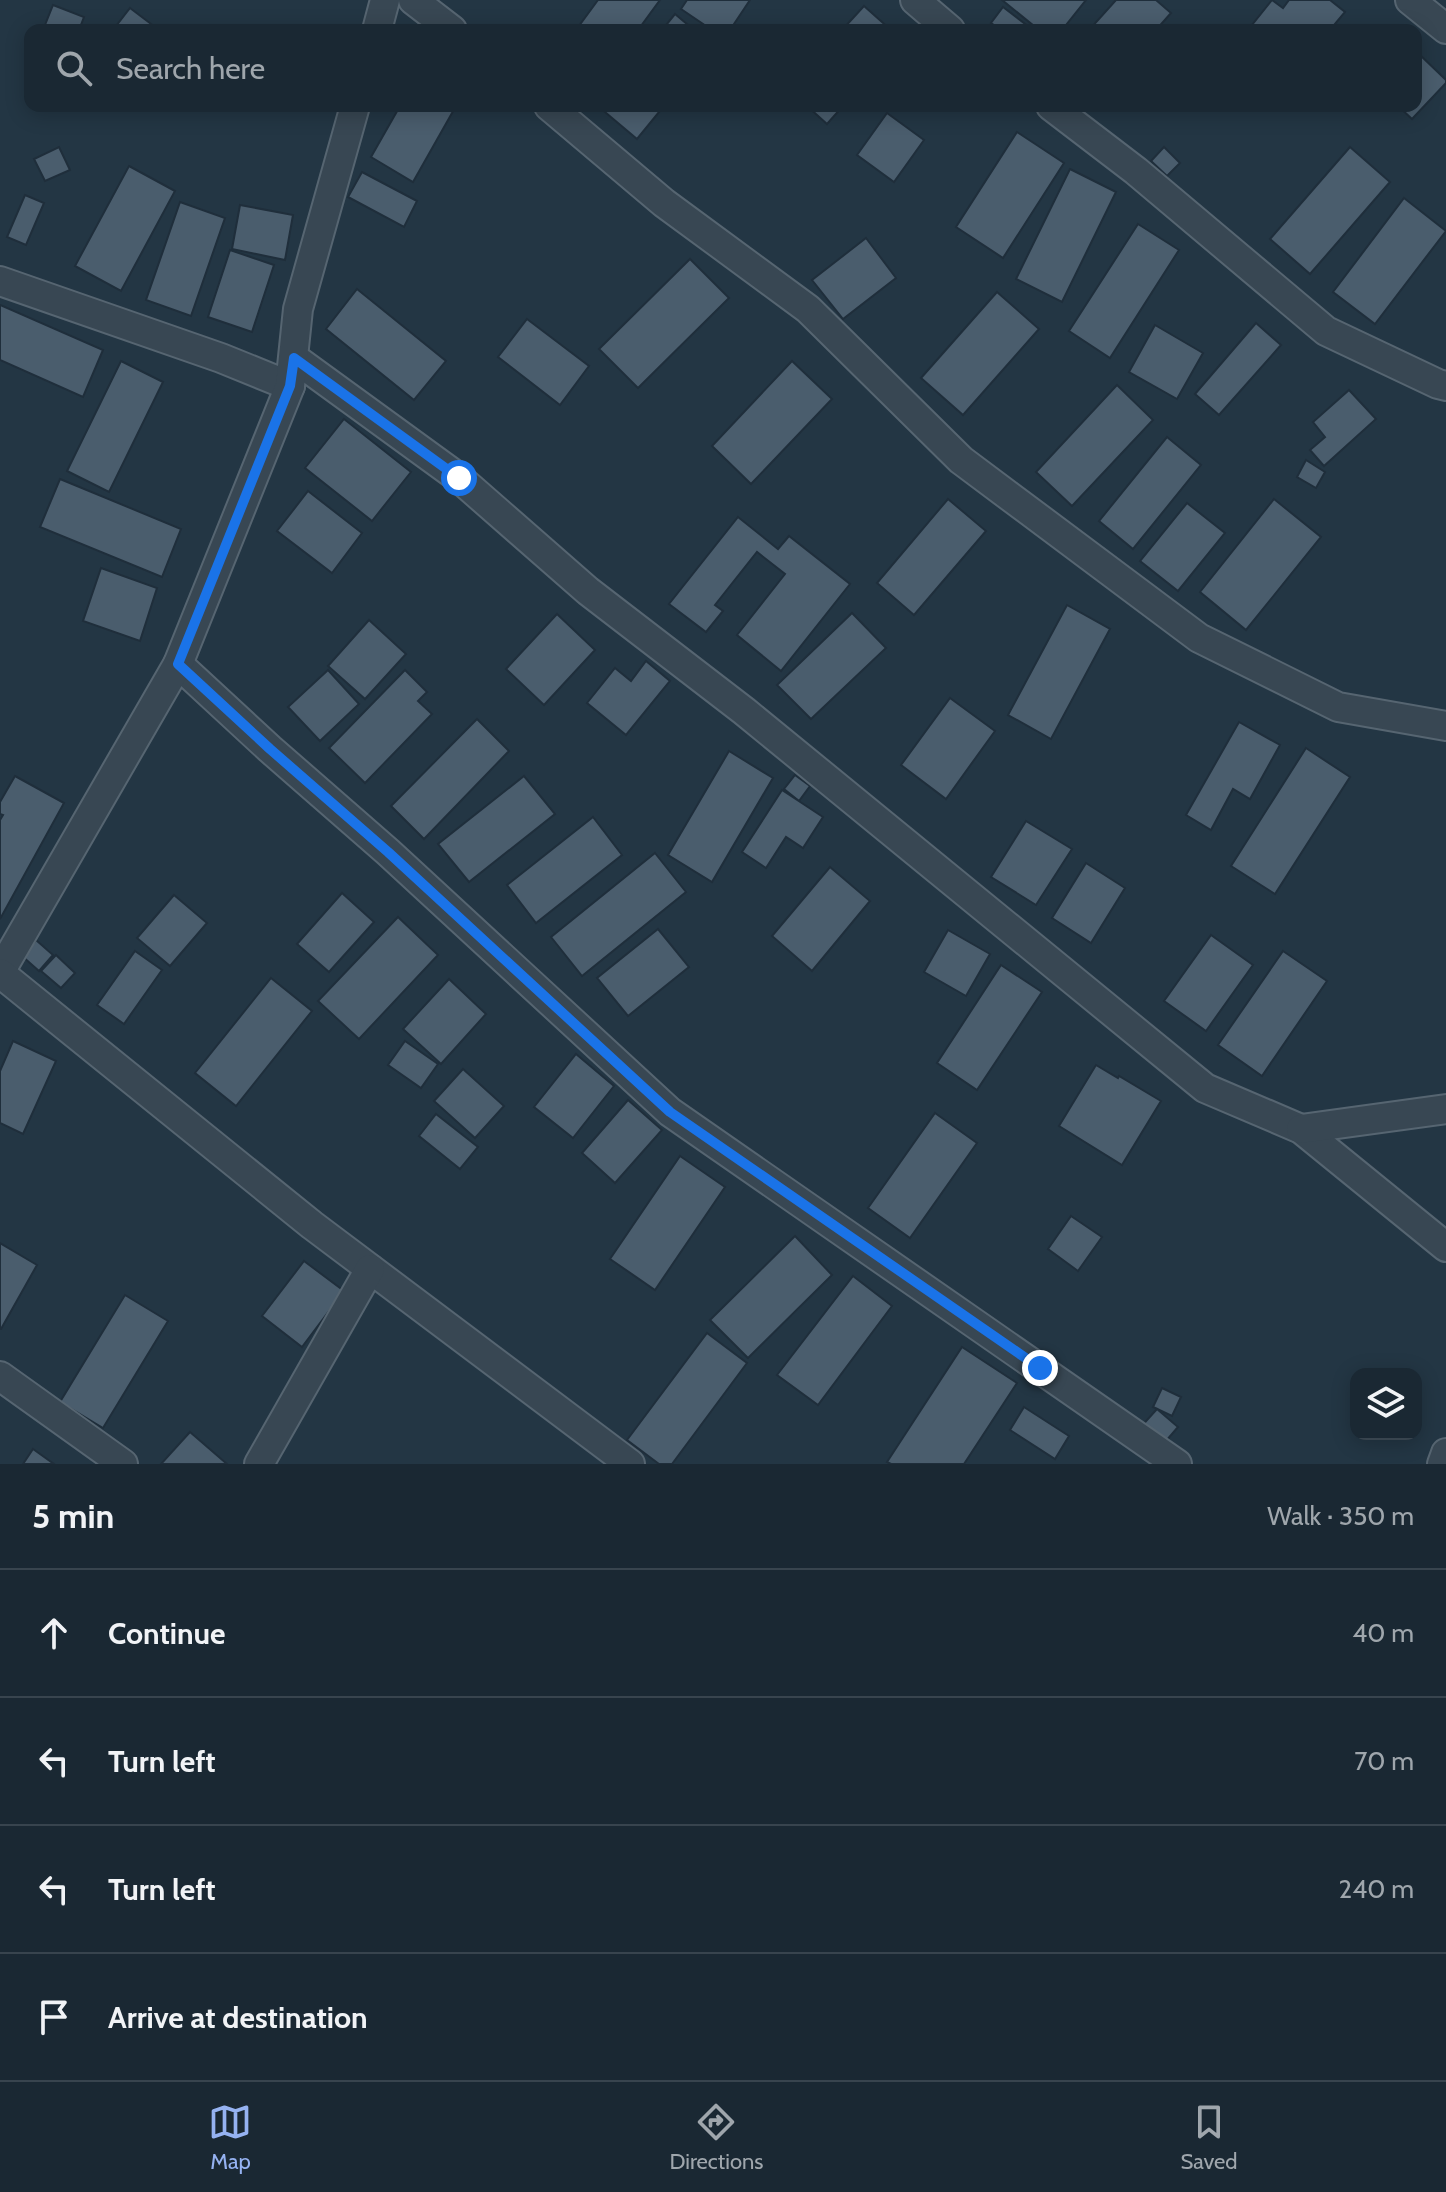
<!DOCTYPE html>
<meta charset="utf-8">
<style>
:root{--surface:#1a2833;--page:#23303b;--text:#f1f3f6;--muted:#9fa6ac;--line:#38444e;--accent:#95b2f1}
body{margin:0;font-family:Cabin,sans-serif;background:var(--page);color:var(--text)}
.controls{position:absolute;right:24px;bottom:24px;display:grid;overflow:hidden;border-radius:16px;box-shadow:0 4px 20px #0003}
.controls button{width:72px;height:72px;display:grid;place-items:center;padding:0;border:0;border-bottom:2px solid var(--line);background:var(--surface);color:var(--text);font:40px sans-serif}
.stop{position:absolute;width:24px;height:24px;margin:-18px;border:6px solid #1a73e8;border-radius:50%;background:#fff}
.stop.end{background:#1a73e8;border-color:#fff;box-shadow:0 2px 8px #0008}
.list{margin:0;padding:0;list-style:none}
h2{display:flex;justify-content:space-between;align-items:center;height:104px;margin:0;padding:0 32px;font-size:34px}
h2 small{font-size:26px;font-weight:400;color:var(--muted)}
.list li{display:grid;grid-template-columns:52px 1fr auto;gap:24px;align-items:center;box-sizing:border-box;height:128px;padding:0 32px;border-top:2px solid var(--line)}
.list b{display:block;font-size:30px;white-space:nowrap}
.list em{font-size:26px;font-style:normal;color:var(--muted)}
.icon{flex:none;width:44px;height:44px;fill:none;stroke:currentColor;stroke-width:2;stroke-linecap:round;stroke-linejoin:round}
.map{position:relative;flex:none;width:1446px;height:1464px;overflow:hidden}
.search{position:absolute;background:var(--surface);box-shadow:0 4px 20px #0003;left:24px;right:24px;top:24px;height:88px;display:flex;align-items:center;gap:20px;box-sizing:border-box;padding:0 28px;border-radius:16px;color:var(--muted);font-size:30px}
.sheet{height:616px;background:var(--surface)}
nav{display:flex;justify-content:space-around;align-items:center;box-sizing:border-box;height:112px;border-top:2px solid var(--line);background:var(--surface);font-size:22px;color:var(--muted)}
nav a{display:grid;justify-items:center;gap:4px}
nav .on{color:var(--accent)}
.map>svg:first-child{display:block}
.building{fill:#4a5d6d;stroke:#1f2e3b;stroke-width:2}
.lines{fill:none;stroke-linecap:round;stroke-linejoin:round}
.minor-casing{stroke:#566571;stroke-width:32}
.minor{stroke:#384753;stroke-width:28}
.route{stroke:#1a73e8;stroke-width:10}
</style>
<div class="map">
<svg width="1446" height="1464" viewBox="0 0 1446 1464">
<rect width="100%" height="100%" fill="#233644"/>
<g class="building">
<path d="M598 0H660L638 30H576Z"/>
<path d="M687 0H750L730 30H712L681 9Z"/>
<path d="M1002 0H1086L1062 30H1039Z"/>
<path d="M1116 0H1156L1171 13 1156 30H1089Z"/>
<path d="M1272 0 1283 8 1289 0H1330L1345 12 1330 30H1248Z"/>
<path d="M53 5 84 17 79 30H43Z"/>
<path d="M864 6 891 30H842Z"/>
<path d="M1003 7 1033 30H1001L991 23Z"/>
<path d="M130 8 159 30H113Z"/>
<path d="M675 14 694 30H662Z"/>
<path d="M1419 54 1446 80V83L1412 119 1398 106H1416V57Z"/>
<path d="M400 106H456L413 182 371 157Z"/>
<path d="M600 106H664L637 139 599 107Z"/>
<path d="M807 106H843L827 124Z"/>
<path d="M887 113 924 140 894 182 857 155Z"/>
<path d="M1017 132 1064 163 1003 258 956 227Z"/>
<path d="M59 147 70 170 45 181 34 159Z"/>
<path d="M1164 147 1180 163 1167 176 1151 161Z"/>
<path d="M1350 147 1390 182 1310 274 1270 239Z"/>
<path d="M129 166 175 191 121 291 75 266Z"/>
<path d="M1070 169 1116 192 1062 302 1016 279Z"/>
<path d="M362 172 417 201 404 227 348 197Z"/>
<path d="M25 195 44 203 26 245 7 237Z"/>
<path d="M1404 198 1446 231 1375 324 1333 292Z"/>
<path d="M180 202 225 218 191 316 146 300Z"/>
<path d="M240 205 293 215 285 260 232 249Z"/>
<path d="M1138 224 1179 250 1110 358 1069 331Z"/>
<path d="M866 238 896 278 843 319 812 280Z"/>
<path d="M230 250 274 265 252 332 208 317Z"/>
<path d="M690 259 729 298 638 388 599 349Z"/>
<path d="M357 289 446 361 414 400 326 329Z"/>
<path d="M997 292 1039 329 963 415 921 378Z"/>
<path d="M0 305 103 350 83 397 0 360Z"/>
<path d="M527 319 589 366 560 405 498 357Z"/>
<path d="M1256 323 1281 345 1219 415 1195 394Z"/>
<path d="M1155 325 1203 353 1177 399 1129 372Z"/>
<path d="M121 361 163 382 109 492 67 471Z"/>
<path d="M792 361 832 399 751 484 712 446Z"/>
<path d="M1117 385 1153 420 1072 506 1036 472Z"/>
<path d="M1349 390 1376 419 1324 466 1310 450 1325 437 1313 422Z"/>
<path d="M344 419 411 472 372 521 305 468Z"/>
<path d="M1167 437 1201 465 1133 549 1099 521Z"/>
<path d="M1306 460 1325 472 1316 488 1297 477Z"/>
<path d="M60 479 181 529 162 577 40 527Z"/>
<path d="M308 491 362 533 332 573 277 531Z"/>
<path d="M948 499 986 531 914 615 877 583Z"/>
<path d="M1274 499 1321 537 1246 630 1200 592Z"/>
<path d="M1187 503 1225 533 1178 591 1140 561Z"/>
<path d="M738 517 778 549 789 536 850 584 781 671 737 635 785 574 757 552 715 605 723 611 706 632 669 604Z"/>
<path d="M101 568 157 588 140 641 83 621Z"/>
<path d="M1067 605 1110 629 1051 739 1008 715Z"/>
<path d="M852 613 886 648 811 719 777 685Z"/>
<path d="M557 614 595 650 544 705 506 669Z"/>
<path d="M369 620 406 654 365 699 328 666Z"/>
<path d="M646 661 670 681 626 735 587 703 615 668 631 681Z"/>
<path d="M328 670 359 704 320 741 288 707Z"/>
<path d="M405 670 427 692 418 701 432 714 365 783 329 748Z"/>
<path d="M950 698 995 731 946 799 901 765Z"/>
<path d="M477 719 509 751 424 839 391 806Z"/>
<path d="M1239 722 1280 745 1250 799 1233 789 1211 830 1186 815Z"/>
<path d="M1306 748 1350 777 1275 894 1231 866Z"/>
<path d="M729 751 773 778 712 882 668 855Z"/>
<path d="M795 775 810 786 799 801 784 789Z"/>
<path d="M15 776 64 803 0 919V820L3 815 0 814V802Z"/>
<path d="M524 776 555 814 469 882 438 844Z"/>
<path d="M782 790 823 817 803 848 786 837 766 868 742 852Z"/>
<path d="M593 817 622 855 536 923 507 885Z"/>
<path d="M1026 821 1072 849 1036 905 991 877Z"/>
<path d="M655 853 686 892 582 976 551 937Z"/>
<path d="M1086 863 1125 888 1091 943 1052 918Z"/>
<path d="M830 867 870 901 812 971 772 936Z"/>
<path d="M342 893 374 922 329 972 297 944Z"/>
<path d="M174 895 207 923 170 966 137 938Z"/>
<path d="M398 917 438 955 359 1039 318 1001Z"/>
<path d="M658 929 689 967 628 1016 597 978Z"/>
<path d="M948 930 990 954 966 996 924 972Z"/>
<path d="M1211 935 1253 965 1206 1031 1164 1001Z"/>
<path d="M36 940 53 955 39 971 22 956Z"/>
<path d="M135 951 162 970 124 1024 97 1005Z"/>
<path d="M1283 951 1327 981 1262 1076 1218 1045Z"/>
<path d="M56 955 75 973 61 988 41 971Z"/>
<path d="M1001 965 1042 992 977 1090 937 1063Z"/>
<path d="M271 978 312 1011 236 1106 195 1073Z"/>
<path d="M449 979 486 1014 441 1064 403 1029Z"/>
<path d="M13 1041 56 1061 23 1134 0 1123V1071Z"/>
<path d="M405 1041 438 1064 421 1088 388 1065Z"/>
<path d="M576 1054 614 1086 573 1138 534 1107Z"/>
<path d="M1096 1065 1118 1078 1119 1076 1161 1101 1122 1165 1059 1126Z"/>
<path d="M463 1069 504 1106 475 1138 434 1101Z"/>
<path d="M628 1100 662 1130 615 1183 582 1153Z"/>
<path d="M935 1113 977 1143 910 1238 868 1208Z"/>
<path d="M436 1114 478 1147 460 1169 419 1136Z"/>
<path d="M680 1156 725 1187 655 1290 610 1259Z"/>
<path d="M1071 1216 1102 1237 1078 1271 1048 1249Z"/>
<path d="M795 1236 832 1275 748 1358 710 1320Z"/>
<path d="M0 1243 37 1265 1 1329H0Z"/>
<path d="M304 1261 344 1291 302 1347 262 1316Z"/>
<path d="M853 1276 892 1306 818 1405 777 1375Z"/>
<path d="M125 1295 168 1321 103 1428 60 1402Z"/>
<path d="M707 1333 747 1363 672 1464H659L627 1440Z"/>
<path d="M962 1347 1017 1383 964 1464H891L887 1462Z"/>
<path d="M1162 1388 1181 1397 1172 1416 1153 1407Z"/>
<path d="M1024 1407 1069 1436 1055 1459 1010 1430Z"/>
<path d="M1157 1409 1178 1427 1160 1448 1138 1430Z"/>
<path d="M190 1432 227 1464H161Z"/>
<path d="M33 1449 54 1464H23Z"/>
</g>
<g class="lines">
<g class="minor-casing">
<g id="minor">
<path d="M413 0 452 30"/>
<path d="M915 0 950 30"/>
<path d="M1410 0 1446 29"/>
<path d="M377 30 385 0"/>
<path d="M549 106 664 203 808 309 961 460 1199 638 1338 707 1446 726"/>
<path d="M1051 106 1136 171 1326 331 1438 384 1446 386"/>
<path d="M0 281 221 358 290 386"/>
<path d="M294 358 459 478 588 591 744 711 1205 1088 1301 1129 1446 1247"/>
<path d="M178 664 270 749 388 852 670 1112 1177 1464"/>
<path d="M0 972 178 664 290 386 298 309 355 106"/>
<path d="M0 973 312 1225 630 1464"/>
<path d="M1301 1129 1446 1109"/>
<path d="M0 1376 123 1464"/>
<path d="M259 1464 370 1269"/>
<path d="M1442 1464 1446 1453"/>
</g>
</g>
<use href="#minor" class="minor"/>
</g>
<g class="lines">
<path class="route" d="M459 478 294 358 290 386 178 664 270 749 388 852 670 1112 1040 1368"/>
</g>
</svg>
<div class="controls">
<button><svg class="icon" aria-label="layers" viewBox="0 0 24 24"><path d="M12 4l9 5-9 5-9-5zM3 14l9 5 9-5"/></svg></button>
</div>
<div class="stop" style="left:459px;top:478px"></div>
<div class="stop end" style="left:1040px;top:1368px"></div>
<div class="search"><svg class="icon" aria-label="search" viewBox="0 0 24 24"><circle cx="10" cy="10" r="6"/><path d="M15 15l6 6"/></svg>Search here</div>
</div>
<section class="sheet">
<h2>5 min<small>Walk · 350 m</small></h2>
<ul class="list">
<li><svg class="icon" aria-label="ahead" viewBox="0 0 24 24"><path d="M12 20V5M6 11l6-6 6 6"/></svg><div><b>Continue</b></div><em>40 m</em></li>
<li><svg class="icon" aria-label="left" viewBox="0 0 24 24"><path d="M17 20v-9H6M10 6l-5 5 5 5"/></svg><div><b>Turn left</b></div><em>70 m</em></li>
<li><svg class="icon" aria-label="left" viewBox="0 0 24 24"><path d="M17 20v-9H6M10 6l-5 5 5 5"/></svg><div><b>Turn left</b></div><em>240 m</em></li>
<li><svg class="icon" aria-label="arrive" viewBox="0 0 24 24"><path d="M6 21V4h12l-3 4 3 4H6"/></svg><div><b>Arrive at destination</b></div></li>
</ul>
</section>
<nav>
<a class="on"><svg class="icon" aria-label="map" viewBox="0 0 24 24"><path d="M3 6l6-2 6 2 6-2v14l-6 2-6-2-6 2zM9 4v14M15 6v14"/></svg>Map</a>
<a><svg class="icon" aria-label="directions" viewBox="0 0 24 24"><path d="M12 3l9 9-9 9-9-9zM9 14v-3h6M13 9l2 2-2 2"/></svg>Directions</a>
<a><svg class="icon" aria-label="saved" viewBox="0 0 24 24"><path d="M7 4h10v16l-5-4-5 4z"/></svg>Saved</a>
</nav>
